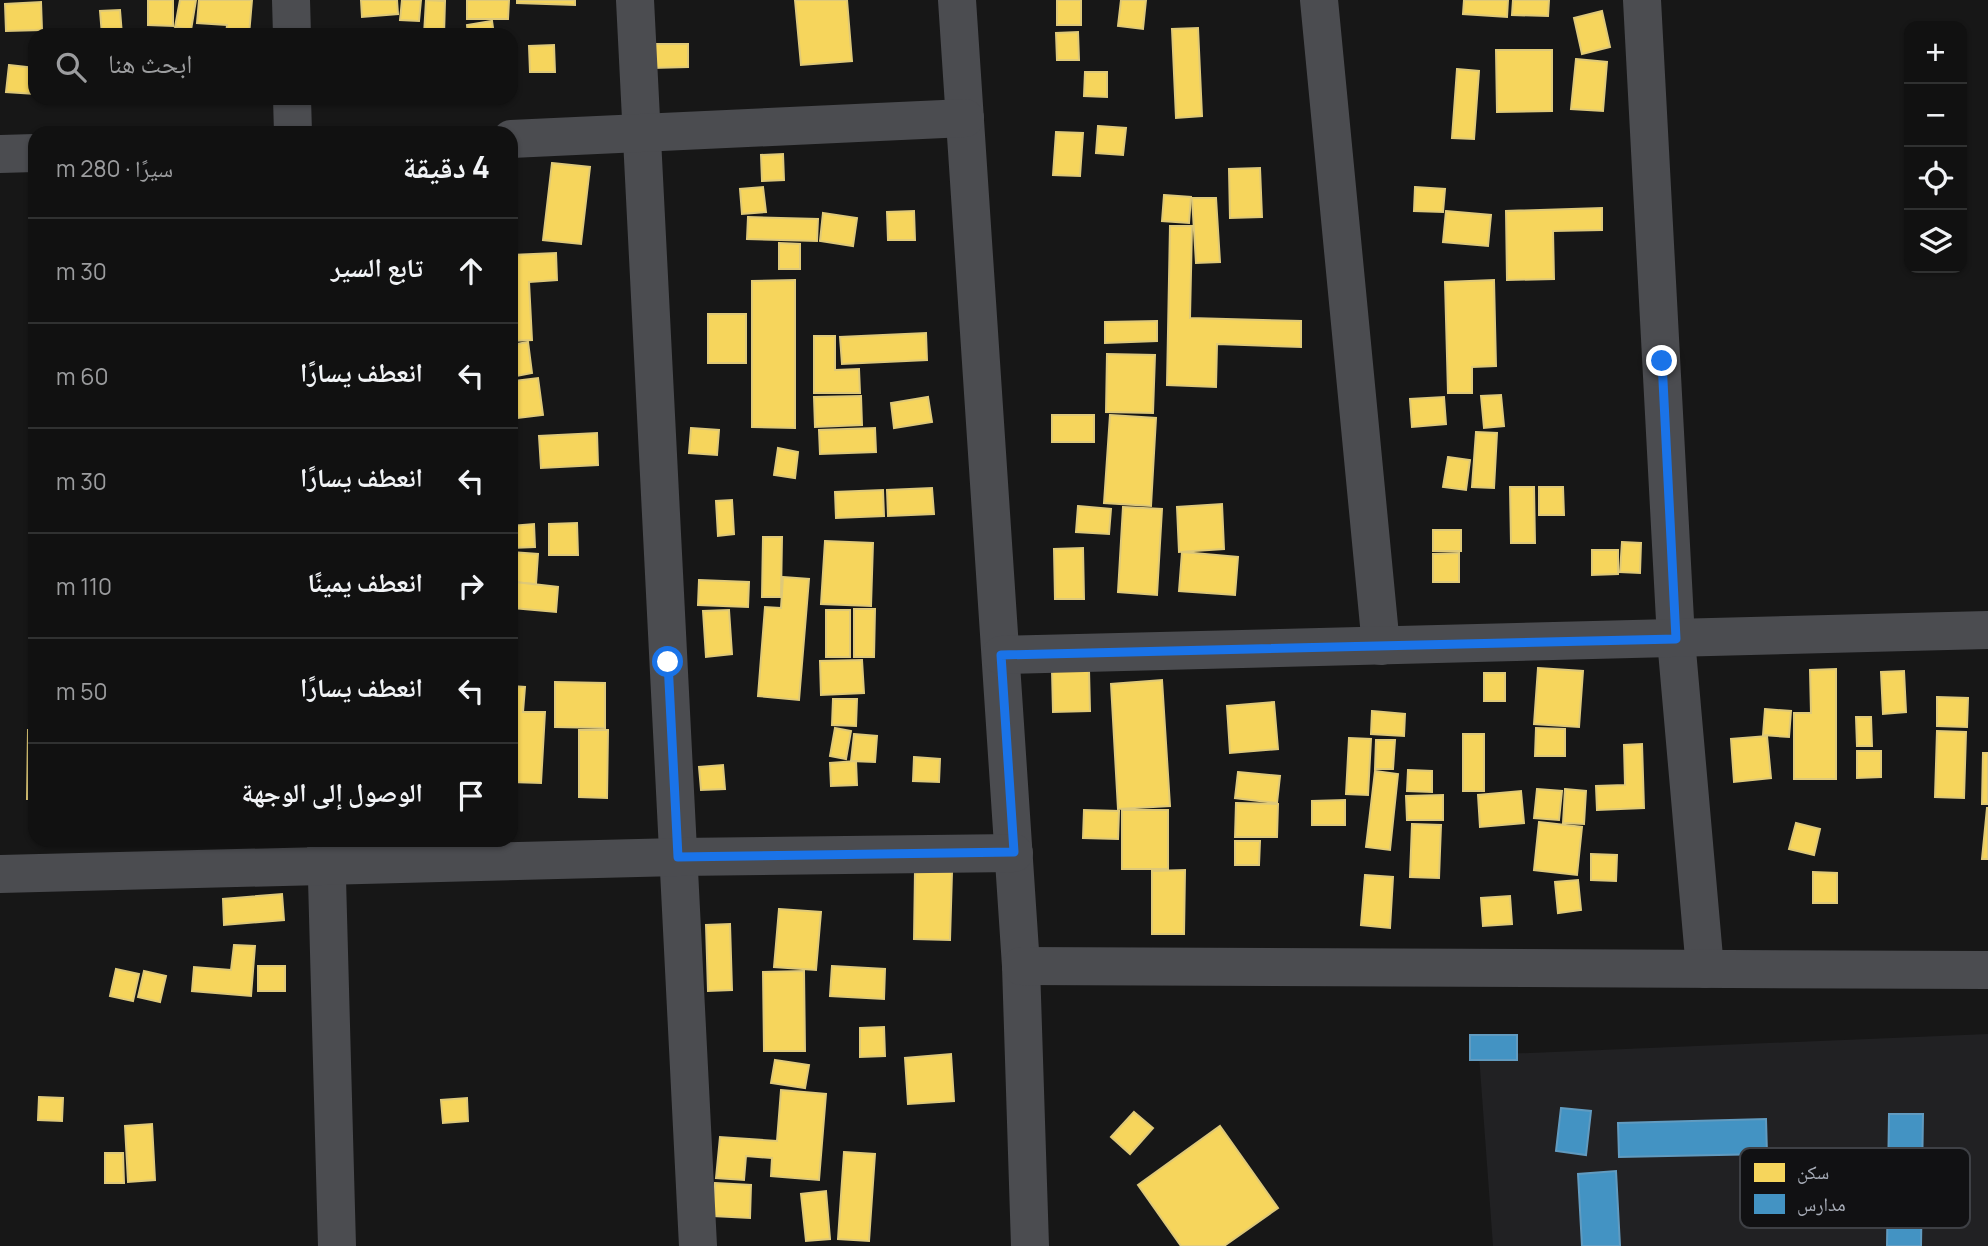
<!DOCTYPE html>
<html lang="ar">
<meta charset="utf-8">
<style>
:root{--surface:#111;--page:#1e1f1f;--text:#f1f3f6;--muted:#9c9d9f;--line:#303131}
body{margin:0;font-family:Manrope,"Noto Naskh Arabic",sans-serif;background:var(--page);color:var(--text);direction:rtl}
.controls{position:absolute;right:21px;top:21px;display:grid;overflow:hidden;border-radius:14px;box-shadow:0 2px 5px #0004}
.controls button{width:63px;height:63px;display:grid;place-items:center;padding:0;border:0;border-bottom:2px solid var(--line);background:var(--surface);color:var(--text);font:35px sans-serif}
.stop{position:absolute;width:21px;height:21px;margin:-16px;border:5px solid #1a73e8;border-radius:50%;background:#fff}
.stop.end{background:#1a73e8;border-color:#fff;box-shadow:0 2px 7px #0008}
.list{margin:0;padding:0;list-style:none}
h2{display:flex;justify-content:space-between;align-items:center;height:91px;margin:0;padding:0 28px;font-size:30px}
h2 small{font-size:23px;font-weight:400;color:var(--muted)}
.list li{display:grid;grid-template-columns:46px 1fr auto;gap:21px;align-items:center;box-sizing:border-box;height:105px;padding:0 28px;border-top:2px solid var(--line)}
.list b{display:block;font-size:26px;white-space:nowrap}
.list em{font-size:23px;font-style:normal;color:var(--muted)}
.icon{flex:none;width:38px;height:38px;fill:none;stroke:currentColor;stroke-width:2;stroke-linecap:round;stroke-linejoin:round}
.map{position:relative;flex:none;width:1988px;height:1246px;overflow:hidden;direction:ltr}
.search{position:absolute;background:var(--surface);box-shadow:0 2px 5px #0004;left:28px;top:28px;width:490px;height:77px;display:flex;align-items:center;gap:18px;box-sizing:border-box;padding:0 24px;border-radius:21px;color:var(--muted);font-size:26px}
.panel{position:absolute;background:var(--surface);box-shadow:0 2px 5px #0004;left:28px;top:126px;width:490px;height:721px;border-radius:21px;direction:rtl}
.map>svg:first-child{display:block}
.built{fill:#212123}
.homes{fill:#f6d55c;stroke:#dfc978;stroke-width:2}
.schools{fill:#4393c3;stroke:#619bc0;stroke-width:2}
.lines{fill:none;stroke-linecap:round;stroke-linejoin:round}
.minor{stroke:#4b4c50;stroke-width:38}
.route{stroke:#1a73e8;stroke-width:9}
.key{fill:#111113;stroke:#3e4045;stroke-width:2}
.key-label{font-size:19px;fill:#a8adb8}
</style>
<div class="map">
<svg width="1988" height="1246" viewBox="0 0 1988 1246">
<rect width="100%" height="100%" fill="#171717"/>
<path class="built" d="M1988 1034V1246H1493L1479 1055Z"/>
<g class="homes">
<path d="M148 0H173V26L148 25Z"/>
<path d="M180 0H196L191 30 175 27Z"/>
<path d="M199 0H252L249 35H226L227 25 197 23Z"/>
<path d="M361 0H397L398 14 362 17Z"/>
<path d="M402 0H421L419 21 400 20Z"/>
<path d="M426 0 445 1 444 35H424Z"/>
<path d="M467 0H509L508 19H467Z"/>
<path d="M517 0H575V5L517 3Z"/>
<path d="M795 0H847L852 61 801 65Z"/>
<rect x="1057" y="0" width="24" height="25"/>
<path d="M1121 0H1146L1143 29 1118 26Z"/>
<path d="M1464 0H1508L1507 17 1463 14Z"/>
<path d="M1513 0H1549L1548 16 1512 15Z"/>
<path d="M41 2 42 30 6 31 5 4Z"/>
<path d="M120 10 122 35H102L100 11Z"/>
<path d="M1602 11 1610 47 1582 54 1574 18Z"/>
<path d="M492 21 494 35H468L467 25Z"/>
<path d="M1198 28 1202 116 1176 118 1172 29Z"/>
<path d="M151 29H167V35H152Z"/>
<path d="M1078 32 1079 60H1057L1056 33Z"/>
<path d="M652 44H688V67L652 68Z"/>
<path d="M554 45 555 72H530L529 46Z"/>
<path d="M1496 50H1552V111L1497 112Z"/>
<path d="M1576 59 1607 62 1603 111 1571 109Z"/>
<path d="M9 65 35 68V94L6 92Z"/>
<path d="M1457 69 1479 71 1474 139 1452 138Z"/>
<path d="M1085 72H1107V97L1084 96Z"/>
<path d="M1098 126 1126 128 1123 155 1096 153Z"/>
<path d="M1056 132 1083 133 1080 176 1053 175Z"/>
<path d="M783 154 784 180 762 181 761 155Z"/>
<path d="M552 163 590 167 581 244 543 240Z"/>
<path d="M1260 168 1262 217 1230 218 1229 169Z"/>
<path d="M763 187 766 212 742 214 740 189Z"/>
<path d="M1415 187 1445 189 1443 212 1414 211Z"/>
<path d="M1164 195 1191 197 1189 223 1162 221Z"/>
<path d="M1192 198H1216L1220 262 1196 263Z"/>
<path d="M1602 208V230L1553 231 1554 279 1507 280 1506 211Z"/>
<path d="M914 211 915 240H888L887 212Z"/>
<path d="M1446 211 1491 215 1488 246 1443 242Z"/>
<path d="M823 213 857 218 853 246 820 241Z"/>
<path d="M748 217 818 219 817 241 747 239Z"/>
<path d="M1170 226H1192L1190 318 1301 321V347L1217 344 1216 387 1167 385Z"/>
<path d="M779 243 800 244V269H779Z"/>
<path d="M556 253 557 280 529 282 532 340 511 341V255Z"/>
<path d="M795 280V428L752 427V281Z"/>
<path d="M1494 280 1496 366 1472 367V393H1448L1445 282Z"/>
<rect x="708" y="314" width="38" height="49"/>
<path d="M1157 321V341L1105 343V322Z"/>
<path d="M926 333 927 360 842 364 840 337Z"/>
<path d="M814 336H835V370L859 369 860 393H814Z"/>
<path d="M528 342 532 373 511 377V345Z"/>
<path d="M1107 354 1155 355 1153 413 1106 412Z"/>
<path d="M538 378 543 415 518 418 513 381Z"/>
<path d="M1501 395 1504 426 1484 428 1481 396Z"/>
<path d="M861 396 862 425 815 427 814 397Z"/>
<path d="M928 397 932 422 894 428 891 403Z"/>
<path d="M1444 397 1446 424 1412 427 1410 399Z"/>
<rect x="1052" y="415" width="42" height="27"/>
<path d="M1110 415 1156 418 1151 506 1104 503Z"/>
<path d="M691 428 719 430 717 455 689 453Z"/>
<path d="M875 428 876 452 820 454 819 430Z"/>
<path d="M1476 432 1497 433 1494 488 1472 487Z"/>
<path d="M597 433 598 465 541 468 539 436Z"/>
<path d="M778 448 798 452 795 478 774 475Z"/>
<path d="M1448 457 1470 460 1466 490 1443 487Z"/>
<path d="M1510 487H1534L1535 543H1511Z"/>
<path d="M1539 487H1563L1564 515H1539Z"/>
<path d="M932 488 934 514 888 516 887 490Z"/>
<path d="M883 490 884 516 836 518 835 492Z"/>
<path d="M732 500 734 534 718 536 716 501Z"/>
<path d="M1222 504 1224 549 1179 552 1177 507Z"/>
<path d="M1078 506 1111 509 1109 534 1076 532Z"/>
<path d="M1123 507 1162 509 1157 595 1118 592Z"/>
<path d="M577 523 578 555H549V524Z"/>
<path d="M534 524 535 547 511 548V526Z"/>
<rect x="1433" y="530" width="28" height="21"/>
<path d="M763 537H782L781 597H762Z"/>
<path d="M825 541 873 543 871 606 821 604Z"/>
<path d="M1622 542 1641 543 1640 573 1620 572Z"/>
<path d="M1083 548 1084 599H1055L1054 549Z"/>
<path d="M1592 550H1618V574L1592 575Z"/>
<path d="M511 552 538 554 536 584 511 582Z"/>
<path d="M1182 552 1238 557 1235 595 1179 591Z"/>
<path d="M1459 553V582H1433V554Z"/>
<path d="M783 577 809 579 799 700 758 696 765 607 781 608Z"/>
<path d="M699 580 749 582 748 607 698 605Z"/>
<path d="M515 582 558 587 556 612 513 608Z"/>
<path d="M854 609H875L874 657H854Z"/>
<path d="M729 610 732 654 706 657 703 611Z"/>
<rect x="826" y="610" width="24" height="47"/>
<path d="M862 660 864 693 821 695 820 661Z"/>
<path d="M1538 668 1583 671 1579 727 1534 724Z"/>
<path d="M1836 669V779H1794V713H1811L1810 670Z"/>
<path d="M1052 670H1089L1090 711 1053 712Z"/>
<path d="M1904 671 1906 712 1883 714 1881 672Z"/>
<rect x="1484" y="673" width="21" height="28"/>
<path d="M1162 680 1170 806 1118 809 1111 684Z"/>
<path d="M555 682 605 683V728L555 727Z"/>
<path d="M511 686 525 687 523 712H545L541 783 511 782Z"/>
<path d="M1937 697 1968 698 1967 727 1937 726Z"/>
<path d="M833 699H857L856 726 832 725Z"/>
<path d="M1274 702 1278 749 1230 753 1227 706Z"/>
<path d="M1765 709 1791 711 1789 737 1763 735Z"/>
<path d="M1372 711 1405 714 1404 736 1371 734Z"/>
<path d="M1856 717H1871L1872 746H1857Z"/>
<path d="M835 728 851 731 846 759 830 756Z"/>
<path d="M1536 728 1565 729V756H1535Z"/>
<path d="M28 730H35V799H27Z"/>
<path d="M579 730H608L607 798 579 797Z"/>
<path d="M1937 731 1966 732 1964 798 1935 797Z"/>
<path d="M854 734 877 736 875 762 851 761Z"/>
<rect x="1463" y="734" width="21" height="57"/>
<path d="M1767 736 1771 778 1734 782 1731 739Z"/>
<path d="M1349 738 1371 739 1368 795 1346 794Z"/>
<path d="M1376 740H1395L1393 769H1375Z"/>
<path d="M1642 744 1644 808 1597 810 1596 786 1625 785 1624 745Z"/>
<path d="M1857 751H1881V777L1857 778Z"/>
<path d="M1983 753H1988V804H1982Z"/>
<path d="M914 757 940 759 939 782 913 781Z"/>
<path d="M856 761 857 785 831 786 830 763Z"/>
<path d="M723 765 725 789 701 790 699 767Z"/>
<path d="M1408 770 1432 771V792L1407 791Z"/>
<path d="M1375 771 1398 774 1390 850 1366 847Z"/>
<path d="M1238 772 1280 776 1277 803 1235 798Z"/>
<path d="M1537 789 1562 791 1559 820 1534 818Z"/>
<path d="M1565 789 1586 791 1584 824 1563 823Z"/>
<path d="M1521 791 1524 823 1480 827 1478 795Z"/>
<path d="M1443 795V820H1407L1406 796Z"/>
<path d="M1345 800V825H1312V801Z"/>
<path d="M1236 803 1278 804 1277 837H1235Z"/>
<path d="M1987 808H1988V859H1982Z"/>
<path d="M1084 810 1119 811 1118 839 1083 838Z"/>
<rect x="1122" y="810" width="46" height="59"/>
<path d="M1539 822 1582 827 1577 875 1534 870Z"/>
<path d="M1796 823 1820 829 1814 855 1789 849Z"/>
<path d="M1412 824 1441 825 1439 878 1410 877Z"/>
<path d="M1235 841H1260L1259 865H1235Z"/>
<path d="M1591 854 1617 855 1616 881 1591 880Z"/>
<path d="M1185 870 1184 934H1152V871Z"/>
<path d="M915 871 952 872 950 940 914 939Z"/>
<path d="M1813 872 1837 873V903H1813Z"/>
<path d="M1365 875 1393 877 1390 928 1361 925Z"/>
<path d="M1578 880 1581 910 1558 913 1555 882Z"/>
<path d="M282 894 284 920 224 925 223 899Z"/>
<path d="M1510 896 1512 924 1483 926 1481 898Z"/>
<path d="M779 909 821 912 816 970 774 967Z"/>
<path d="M730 924 732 990 708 991 706 925Z"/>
<path d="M234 945 255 946 251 996 192 991 194 967 231 970Z"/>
<rect x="258" y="966" width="27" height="25"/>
<path d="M832 966 885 969 884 999 830 996Z"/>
<path d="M116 969 139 974 133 1001 110 996Z"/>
<path d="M144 971 166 976 160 1002 138 997Z"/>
<path d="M804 971 805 1051H764L763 972Z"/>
<path d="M884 1027 885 1056 860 1057V1028Z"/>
<path d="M951 1054 954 1101 908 1104 905 1058Z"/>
<path d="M775 1060 809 1065 805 1088 771 1083Z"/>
<path d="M781 1090 826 1094 819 1180 771 1176 772 1158 746 1156 744 1180 716 1178 720 1137 777 1141Z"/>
<path d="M39 1097 63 1098 62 1121 38 1120Z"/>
<path d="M467 1098 468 1121 443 1123 441 1100Z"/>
<path d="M1134 1112 1153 1128 1130 1154 1111 1137Z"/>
<path d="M152 1124 155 1180 128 1182 125 1126Z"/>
<path d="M1220 1126 1278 1208 1224 1246H1181L1138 1185Z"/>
<path d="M844 1152 875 1154 869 1241 838 1239Z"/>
<path d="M105 1153H123L124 1183H105Z"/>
<path d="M715 1183 751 1185 750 1218 713 1216Z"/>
<path d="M826 1191 830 1239 806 1241 801 1194Z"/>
</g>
<g class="schools">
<rect x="1470" y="1035" width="47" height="25"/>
<path d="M1561 1108 1591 1111 1586 1155 1556 1151Z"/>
<path d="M1889 1114H1923L1921 1246H1887Z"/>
<path d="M1766 1119 1767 1154 1619 1157 1618 1123Z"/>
<path d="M1616 1171 1620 1246H1582L1578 1174Z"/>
</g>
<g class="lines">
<g class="minor">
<path d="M291 0 292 35"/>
<path d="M635 0 698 1246"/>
<path d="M957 0 1021 966 1030 1246"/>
<path d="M1319 0 1381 646"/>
<path d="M1642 0 1676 639 1705 969"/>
<path d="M292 98 293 133"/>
<path d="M511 139 965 118"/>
<path d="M0 154 35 153"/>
<path d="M1001 655 1988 630"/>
<path d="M326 842 337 1246"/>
<path d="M0 874 678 857 1014 853"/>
<path d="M1021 966 1988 970"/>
</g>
</g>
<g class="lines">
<path class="route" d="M668 662 678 857 1014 852 1001 655 1676 639 1662 361"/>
</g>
<rect x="1740" y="1148" width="230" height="80" rx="10" class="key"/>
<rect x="1754" y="1163" width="31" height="19" fill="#f6d55c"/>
<rect x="1754" y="1194" width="31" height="20" fill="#4393c3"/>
<g class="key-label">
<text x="1797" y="1179">سكن</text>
<text x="1797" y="1211">مدارس</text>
</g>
</svg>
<div class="controls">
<button>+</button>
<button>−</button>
<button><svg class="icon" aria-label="locate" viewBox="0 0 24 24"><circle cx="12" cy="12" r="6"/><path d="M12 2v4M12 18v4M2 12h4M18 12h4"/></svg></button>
<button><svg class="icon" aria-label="layers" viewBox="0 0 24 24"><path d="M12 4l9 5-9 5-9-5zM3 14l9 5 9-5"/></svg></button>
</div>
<div class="stop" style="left:668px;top:662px"></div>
<div class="stop end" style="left:1662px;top:361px"></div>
<div class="search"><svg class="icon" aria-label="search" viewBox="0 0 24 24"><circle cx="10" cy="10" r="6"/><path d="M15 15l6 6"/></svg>ابحث هنا</div>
<section class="panel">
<h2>4 دقيقة<small>سيرًا · 280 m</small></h2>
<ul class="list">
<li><svg class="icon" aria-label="ahead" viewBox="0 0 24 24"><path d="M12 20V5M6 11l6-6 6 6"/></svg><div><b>تابع السير</b></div><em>30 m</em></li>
<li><svg class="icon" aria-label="left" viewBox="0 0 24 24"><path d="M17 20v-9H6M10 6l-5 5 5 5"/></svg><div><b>انعطف يسارًا</b></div><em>60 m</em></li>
<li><svg class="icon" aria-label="left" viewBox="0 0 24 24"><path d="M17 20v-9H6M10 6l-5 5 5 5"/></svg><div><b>انعطف يسارًا</b></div><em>30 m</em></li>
<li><svg class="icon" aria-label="right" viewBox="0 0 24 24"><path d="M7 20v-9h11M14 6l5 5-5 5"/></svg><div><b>انعطف يمينًا</b></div><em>110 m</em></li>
<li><svg class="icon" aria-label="left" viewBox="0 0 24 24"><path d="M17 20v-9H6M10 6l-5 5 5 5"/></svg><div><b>انعطف يسارًا</b></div><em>50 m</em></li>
<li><svg class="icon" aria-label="arrive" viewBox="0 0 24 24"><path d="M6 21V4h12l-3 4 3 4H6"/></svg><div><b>الوصول إلى الوجهة</b></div></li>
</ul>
</section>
</div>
